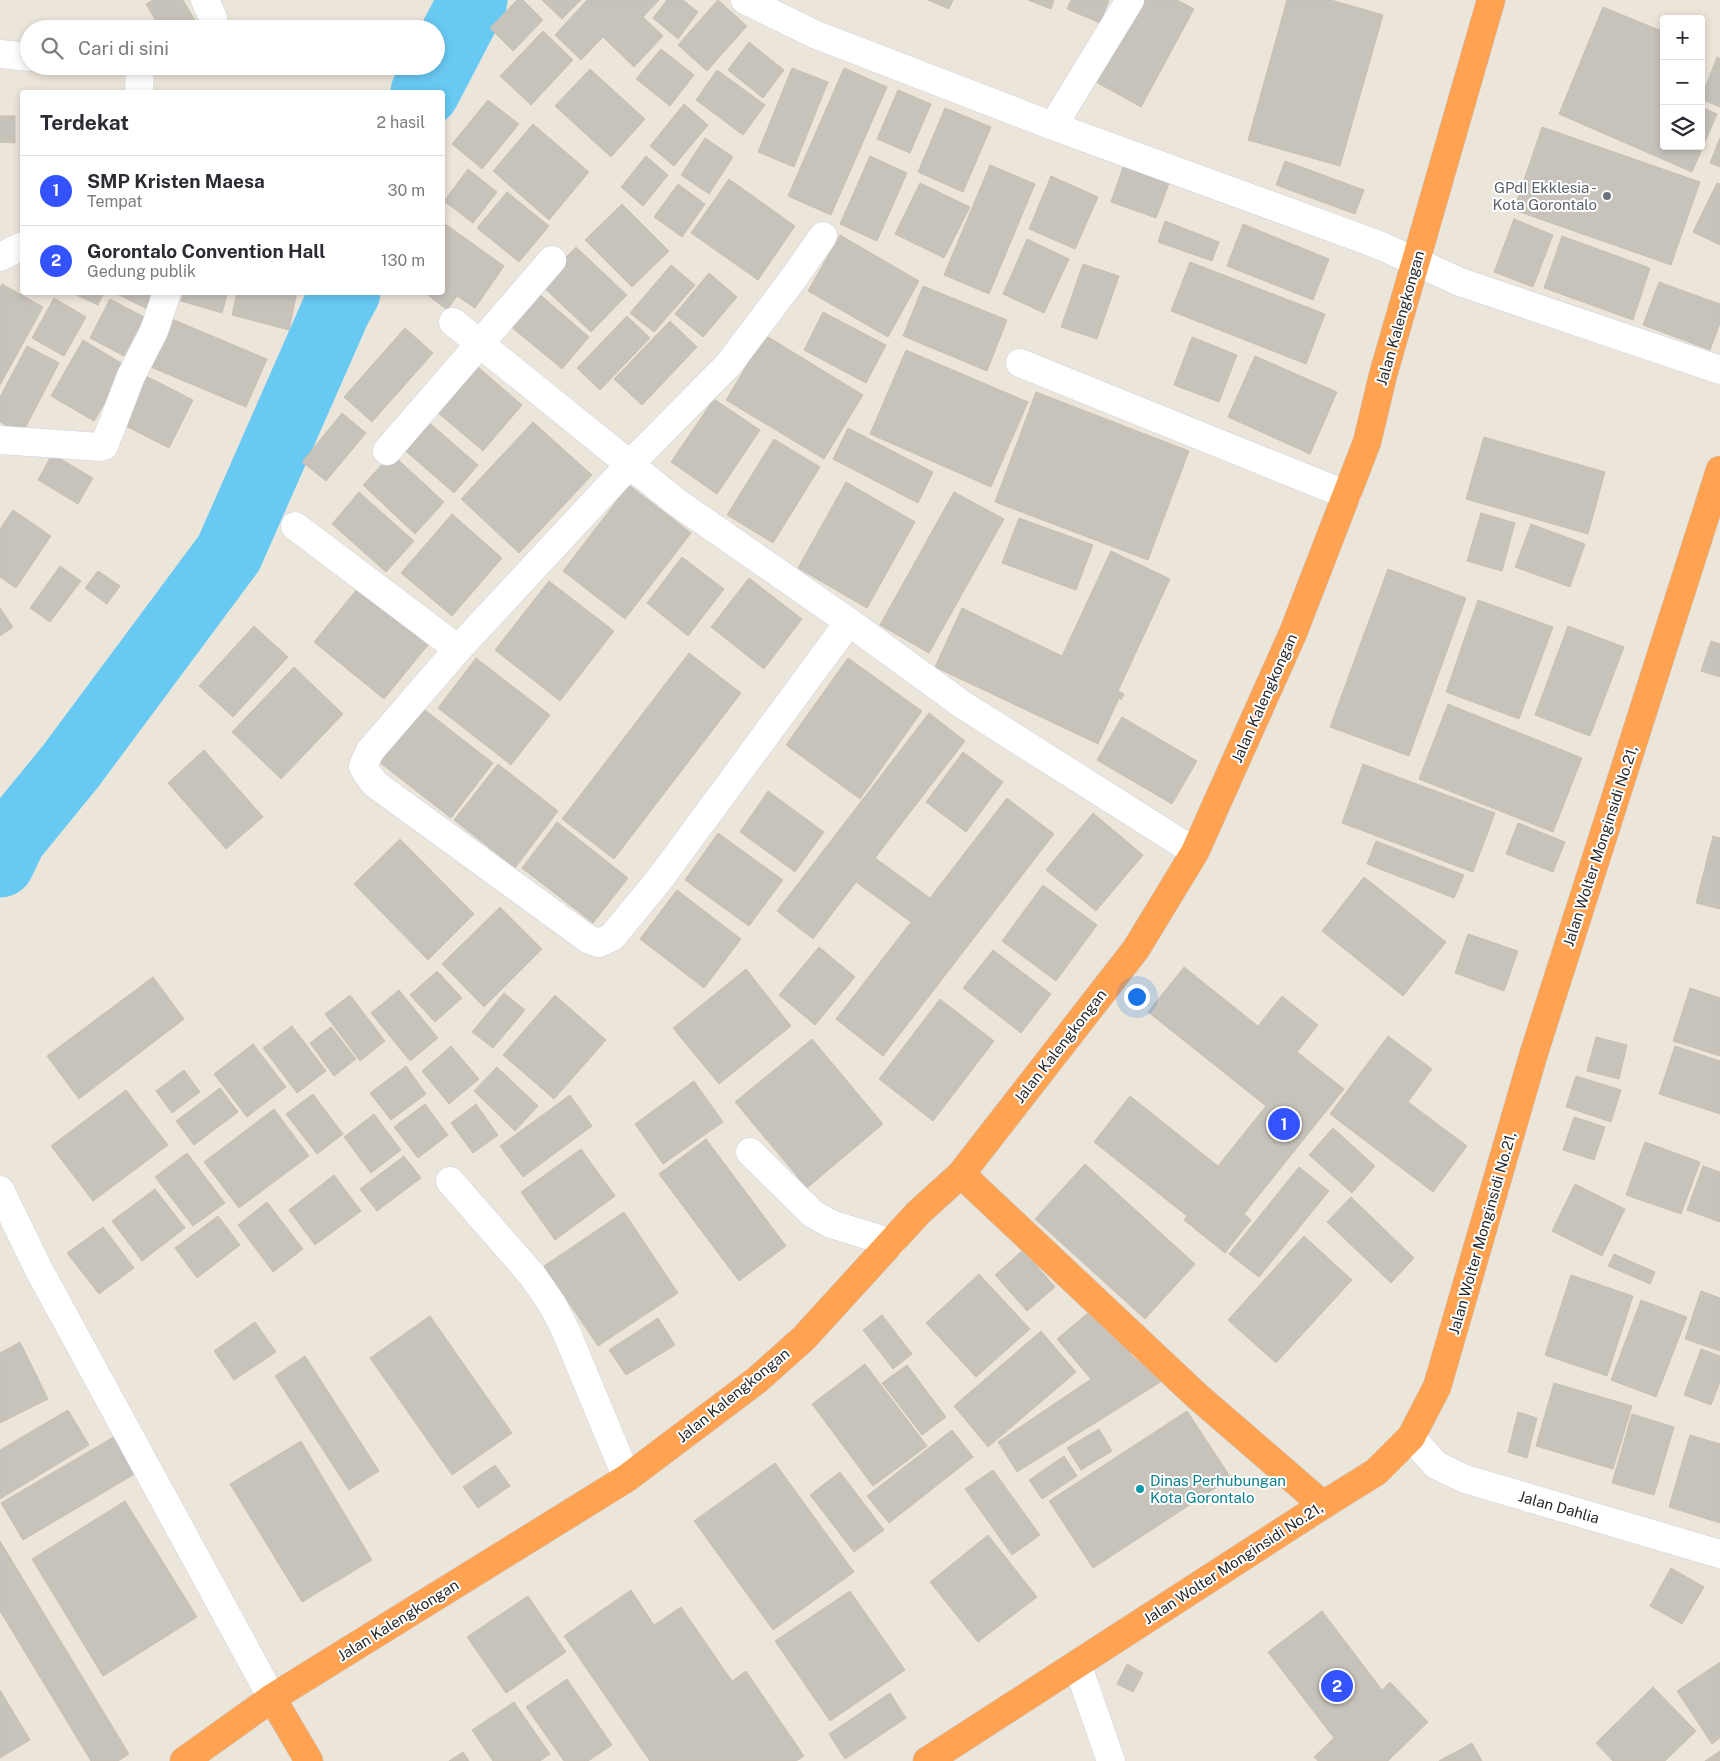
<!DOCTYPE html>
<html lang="id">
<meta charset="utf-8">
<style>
:root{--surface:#fff;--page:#f7f7f7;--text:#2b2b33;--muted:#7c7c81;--line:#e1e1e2;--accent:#3453ff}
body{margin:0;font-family:"Public Sans",sans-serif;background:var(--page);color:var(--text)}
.controls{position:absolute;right:15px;top:15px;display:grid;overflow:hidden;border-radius:5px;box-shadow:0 2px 8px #0003}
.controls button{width:45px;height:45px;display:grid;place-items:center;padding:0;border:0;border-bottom:1px solid var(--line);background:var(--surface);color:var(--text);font:25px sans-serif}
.you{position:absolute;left:1136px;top:996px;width:18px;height:18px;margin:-12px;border:4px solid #fff;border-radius:50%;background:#1a73e8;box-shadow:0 0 0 8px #1a73e833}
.badge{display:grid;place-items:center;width:32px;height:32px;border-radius:50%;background:var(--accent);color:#fff;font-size:16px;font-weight:700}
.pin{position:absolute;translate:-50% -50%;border:2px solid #fff;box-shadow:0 1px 5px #0006}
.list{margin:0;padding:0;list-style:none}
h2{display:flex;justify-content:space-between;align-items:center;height:65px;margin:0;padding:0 20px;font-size:21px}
h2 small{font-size:16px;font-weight:400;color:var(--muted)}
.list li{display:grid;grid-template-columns:32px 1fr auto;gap:15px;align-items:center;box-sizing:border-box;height:70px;padding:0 20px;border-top:1px solid var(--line)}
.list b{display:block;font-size:19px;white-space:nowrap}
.list p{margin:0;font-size:16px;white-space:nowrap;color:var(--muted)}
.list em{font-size:16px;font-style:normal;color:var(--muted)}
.icon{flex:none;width:28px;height:28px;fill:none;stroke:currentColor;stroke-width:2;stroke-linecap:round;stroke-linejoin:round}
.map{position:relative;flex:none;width:1720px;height:1761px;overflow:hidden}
.search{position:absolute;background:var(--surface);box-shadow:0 2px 8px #0003;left:20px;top:20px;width:425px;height:55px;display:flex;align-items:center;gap:12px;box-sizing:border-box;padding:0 18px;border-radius:28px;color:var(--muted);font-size:19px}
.panel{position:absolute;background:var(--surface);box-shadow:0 2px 8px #0003;left:20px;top:90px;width:425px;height:205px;border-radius:5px}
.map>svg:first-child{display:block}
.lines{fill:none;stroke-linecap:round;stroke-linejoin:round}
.river{stroke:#68c9f3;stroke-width:69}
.building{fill:#c7c2ba;stroke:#c7c1b3}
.minor-casing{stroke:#cfd2e3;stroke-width:29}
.highway-casing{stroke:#c7c7c7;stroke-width:29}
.minor{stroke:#fff;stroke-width:28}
.highway{stroke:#ffa252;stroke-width:28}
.worship-dot{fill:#6b7280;stroke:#fff;stroke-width:2}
.culture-dot{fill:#0f9aa8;stroke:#fff;stroke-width:2}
.labels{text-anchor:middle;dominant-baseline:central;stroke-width:4;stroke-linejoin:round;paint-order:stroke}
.worship-label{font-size:15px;fill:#5b616d;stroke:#fff;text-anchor:end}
.street-label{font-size:15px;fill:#292929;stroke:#fff}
.culture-label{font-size:15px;fill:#0d838f;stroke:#fff;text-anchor:start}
</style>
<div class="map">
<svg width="1720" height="1761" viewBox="0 0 1720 1761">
<rect width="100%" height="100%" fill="#ece5da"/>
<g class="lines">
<g class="river">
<path d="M425 92 473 0"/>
<path d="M0 863 12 838 70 767 229 553 336 310 346 292"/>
</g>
</g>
<g class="building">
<path d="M153 0H183L200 29H161L146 4Z"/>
<path d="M517 0H523L543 20 513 51 490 28Z"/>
<path d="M542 0H581L562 19Z"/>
<path d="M587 0H659L643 17 663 36 634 67 603 37 581 60 555 35Z"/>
<path d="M667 0H683L698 12 678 39 653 18Z"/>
<path d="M718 0 747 26 707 71 678 45Z"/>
<path d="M928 0H953L949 9Z"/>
<path d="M1028 0H1054L1051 9Z"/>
<path d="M1071 0H1109L1100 23 1067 9Z"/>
<path d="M1141 0H1177L1194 9 1141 107 1096 82Z"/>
<path d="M1287 0H1331L1383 15 1340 166 1248 140Z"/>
<path d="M1603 7 1664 32V146H1701V107L1717 114 1692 172 1559 114Z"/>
<path d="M543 31 573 60 531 105 500 76Z"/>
<path d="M749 42 784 70 763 98 728 70Z"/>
<path d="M661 49 694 75 670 106 636 79Z"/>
<path d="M1717 57 1720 59V107L1701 99Z"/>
<path d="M792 68 828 82 794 167 758 152Z"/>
<path d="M844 68 887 87 831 215 788 196Z"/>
<path d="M590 69 645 119 611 157 555 106Z"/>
<path d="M717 70 765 105 743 135 696 100Z"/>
<path d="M898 90 931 104 910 153 877 139Z"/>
<path d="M488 100 519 124 482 169 452 144Z"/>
<path d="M684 104 708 125 674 166 650 146Z"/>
<path d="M945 108 991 127 963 192 918 172Z"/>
<path d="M0 116H15V143L0 142Z"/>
<path d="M533 124 589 172 549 220 493 171Z"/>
<path d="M1542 127 1700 182 1671 265 1514 210Z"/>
<path d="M705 138 733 157 709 194 681 175Z"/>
<path d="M1720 138V167L1710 163Z"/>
<path d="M646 156 668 175 643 206 621 187Z"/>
<path d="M870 156 907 173 877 241 840 224Z"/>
<path d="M1285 161 1364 190 1355 214 1276 185Z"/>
<path d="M1124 164 1170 181 1156 218 1111 202Z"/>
<path d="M990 165 1035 184 989 294 944 275Z"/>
<path d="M468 169 497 192 473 223 444 201Z"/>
<path d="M1051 176 1098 197 1075 249 1029 229Z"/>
<path d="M729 179 795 226 758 280 691 233Z"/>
<path d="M920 183 970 207 944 258 895 234Z"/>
<path d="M1717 183 1720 184V245L1693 232Z"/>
<path d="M678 184 705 204 682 237 654 217Z"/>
<path d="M507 192 549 226 519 262 477 228Z"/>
<path d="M622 204 669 251 632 287 585 240Z"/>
<path d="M1514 219 1553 235 1533 287 1494 272Z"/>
<path d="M1165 221 1219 242 1212 261 1158 242Z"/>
<path d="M444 223 504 266 475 308 457 296 447 310 424 292H442Z"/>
<path d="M1243 224 1329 259 1313 300 1227 266Z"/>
<path d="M840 235 919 281 888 337 808 291Z"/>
<path d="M1562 236 1650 268 1633 320 1544 288Z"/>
<path d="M1027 239 1069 259 1044 313 1003 294Z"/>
<path d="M576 247 627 295 591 332 540 284Z"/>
<path d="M1190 262 1325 314 1306 364 1171 311Z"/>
<path d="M1083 264 1119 276 1097 339 1061 327Z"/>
<path d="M671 265 695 285 654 332 630 313Z"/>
<path d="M709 273 737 297 703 337 675 314Z"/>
<path d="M1659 282 1720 304V323L1710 350 1643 325Z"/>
<path d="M2 284 43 307 0 385V288Z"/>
<path d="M923 286 1007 320 987 371 903 336Z"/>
<path d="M70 292H104L98 305Z"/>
<path d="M113 292H155L147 309Z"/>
<path d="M184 292H228L222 313 181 301Z"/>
<path d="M237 292H297L289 330 232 315Z"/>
<path d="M537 292 589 337 562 369 509 325Z"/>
<path d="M54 298 86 317 64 356 32 338Z"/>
<path d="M110 299 144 317 124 356 90 338Z"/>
<path d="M823 312 886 345 866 383 804 350Z"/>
<path d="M627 316 650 338 600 390 577 368Z"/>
<path d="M167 317 267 359 246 407 146 365Z"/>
<path d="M670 321 697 347 642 405 614 379Z"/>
<path d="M405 328 433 353 372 422 344 397Z"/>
<path d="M765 335 863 395 824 459 726 400Z"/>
<path d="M1192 337 1237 355 1219 402 1174 385Z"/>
<path d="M83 340 126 366 94 421 51 396Z"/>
<path d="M27 346 59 363 22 434 0 422V397Z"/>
<path d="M906 350 1028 402 991 487 870 434Z"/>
<path d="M1255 356 1337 392 1310 454 1228 417Z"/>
<path d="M471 361 522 405 483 451 431 407Z"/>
<path d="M142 374 193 400 169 448 118 422Z"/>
<path d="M1036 392 1189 451 1148 560 995 502Z"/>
<path d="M714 399 760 430 717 494 671 462Z"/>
<path d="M342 413 366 433 326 481 302 462Z"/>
<path d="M425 419 478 465 454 493 401 447Z"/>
<path d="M533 422 592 475 519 553 461 499Z"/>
<path d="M848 428 933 472 918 503 833 459Z"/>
<path d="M1484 437 1605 472 1588 534 1466 499Z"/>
<path d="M774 439 820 467 773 543 727 515Z"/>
<path d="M52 454 93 478 78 504 38 480Z"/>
<path d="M392 454 444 502 415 534 363 485Z"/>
<path d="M846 482 915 522 867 608 798 568Z"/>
<path d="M629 485 691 533 625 619 563 571Z"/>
<path d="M359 492 414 541 386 572 332 524Z"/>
<path d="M954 492 1004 519 929 653 880 625Z"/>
<path d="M13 510 51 536 16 588 0 577V529Z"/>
<path d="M1481 513 1515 523 1502 571 1467 561Z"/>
<path d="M452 514 502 558 452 616 401 573Z"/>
<path d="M1019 518 1093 545 1076 590 1002 563Z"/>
<path d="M1531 524 1585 544 1570 587 1515 567Z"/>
<path d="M1111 551 1170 579 1118 691 1124 694 1121 700 1119 698 1098 744 935 667 962 608 1062 656Z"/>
<path d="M682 557 724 589 688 636 647 603Z"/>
<path d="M60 566 81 581 50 622 30 608Z"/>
<path d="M1388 569 1466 598 1409 756 1330 727Z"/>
<path d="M98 571 120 586 107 604 85 588Z"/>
<path d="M749 578 802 619 764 669 711 627Z"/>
<path d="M549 581 614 631 560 701 495 650Z"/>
<path d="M358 588 428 645 384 699 314 642Z"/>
<path d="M1478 600 1553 627 1519 719 1446 692Z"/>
<path d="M0 608 13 627 0 636Z"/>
<path d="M254 626 288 657 233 717 199 686Z"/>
<path d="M1568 626 1624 647 1590 736 1535 715Z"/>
<path d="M1711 641 1720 644V677L1701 671Z"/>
<path d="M689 653 741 693 614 859 562 819Z"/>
<path d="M476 658 550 715 511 765 438 708Z"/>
<path d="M848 658 922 711 860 799 786 745Z"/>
<path d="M294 667 343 714 281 779 232 732Z"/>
<path d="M1448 704 1582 758 1553 832 1419 779Z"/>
<path d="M421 707 493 763 451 818 379 762Z"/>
<path d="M929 713 965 741 875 858 930 898 1007 798 1054 834 883 1056 836 1019 911 922 856 882 813 939 777 911Z"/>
<path d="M1122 717 1197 761 1172 804 1097 760Z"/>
<path d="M204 750 263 817 226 849 168 783Z"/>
<path d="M963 752 1003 782 966 832 926 802Z"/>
<path d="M498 764 558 811 515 868 454 820Z"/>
<path d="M1363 764 1495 813 1473 872 1342 823Z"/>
<path d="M768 791 824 832 795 872 740 832Z"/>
<path d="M1093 813 1143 855 1096 911 1046 870Z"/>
<path d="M557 822 628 878 593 923 522 868Z"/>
<path d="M1518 823 1565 842 1553 872 1506 854Z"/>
<path d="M718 833 783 880 749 926 685 880Z"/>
<path d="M1713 836 1720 838V909L1696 903Z"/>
<path d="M400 839 474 914 428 960 354 884Z"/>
<path d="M1376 841 1464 875 1454 898 1367 864Z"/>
<path d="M1364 877 1446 942 1403 996 1322 931Z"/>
<path d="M1043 885 1097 925 1056 981 1002 941Z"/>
<path d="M677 890 741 939 704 988 640 939Z"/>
<path d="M500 907 542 949 484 1007 442 964Z"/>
<path d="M1468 934 1518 951 1504 991 1455 973Z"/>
<path d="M819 947 855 977 815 1025 779 995Z"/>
<path d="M993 950 1051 994 1021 1033 963 988Z"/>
<path d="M1184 967 1258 1026 1282 996 1318 1025 1297 1052 1344 1089 1244 1214 1251 1220 1225 1253 1184 1220 1187 1216 1094 1142 1130 1096 1218 1166 1266 1106 1148 1012Z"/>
<path d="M746 969 791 1026 719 1084 673 1028Z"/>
<path d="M437 971 462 998 435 1022 410 995Z"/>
<path d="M153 977 184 1019 79 1099 47 1056Z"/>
<path d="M1690 988 1720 998V1056L1673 1041Z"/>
<path d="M399 990 438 1038 410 1061 371 1013Z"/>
<path d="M504 993 525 1010 493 1048 472 1032Z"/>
<path d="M350 995 385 1041 360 1061 325 1014Z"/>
<path d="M555 995 606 1040 554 1099 503 1055Z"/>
<path d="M940 999 994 1041 933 1121 879 1079Z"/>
<path d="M292 1026 326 1071 297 1093 263 1048Z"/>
<path d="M331 1027 356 1059 334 1076 310 1043Z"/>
<path d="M1388 1036 1432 1069 1408 1102 1467 1146 1433 1192 1330 1114Z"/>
<path d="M1596 1037 1627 1045 1619 1079 1587 1071Z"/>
<path d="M812 1039 883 1124 807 1188 735 1102Z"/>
<path d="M253 1044 286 1087 247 1117 214 1074Z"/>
<path d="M451 1046 479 1079 449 1104 422 1071Z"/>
<path d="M1675 1046 1720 1061V1114L1659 1094Z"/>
<path d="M406 1066 426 1094 391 1120 370 1093Z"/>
<path d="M497 1067 538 1106 515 1131 474 1091Z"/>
<path d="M184 1070 200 1092 172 1113 156 1091Z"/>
<path d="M1576 1076 1621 1090 1611 1122 1566 1107Z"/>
<path d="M694 1081 723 1122 663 1164 635 1124Z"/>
<path d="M220 1088 238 1112 194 1145 176 1121Z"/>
<path d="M126 1090 168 1145 93 1201 51 1146Z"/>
<path d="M313 1094 343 1134 317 1154 286 1114Z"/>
<path d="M570 1095 592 1126 523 1177 500 1146Z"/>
<path d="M425 1104 448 1135 418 1158 394 1127Z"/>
<path d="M476 1104 498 1135 473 1153 451 1123Z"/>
<path d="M274 1109 309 1156 239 1208 204 1162Z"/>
<path d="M374 1114 401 1150 371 1173 344 1137Z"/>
<path d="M1574 1117 1605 1127 1594 1160 1563 1150Z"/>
<path d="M1333 1128 1375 1166 1352 1193 1309 1155Z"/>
<path d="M706 1139 786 1246 739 1281 659 1174Z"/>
<path d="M1645 1142 1700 1162 1681 1214 1626 1195Z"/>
<path d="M581 1149 615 1196 555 1240 521 1192Z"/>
<path d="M187 1153 225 1203 193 1226 155 1177Z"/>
<path d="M404 1156 421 1178 377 1211 360 1189Z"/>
<path d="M1085 1164 1195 1264 1145 1319 1035 1219Z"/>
<path d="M1703 1166 1720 1172V1222L1687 1210Z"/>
<path d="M1299 1167 1329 1191 1259 1277 1229 1254Z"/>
<path d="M334 1175 361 1211 315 1245 289 1210Z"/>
<path d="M1575 1184 1625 1209 1602 1256 1552 1231Z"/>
<path d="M155 1189 185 1228 142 1261 112 1221Z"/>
<path d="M1351 1197 1414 1258 1391 1283 1327 1222Z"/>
<path d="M267 1202 303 1249 273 1272 238 1225Z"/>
<path d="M624 1212 678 1293 598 1346 544 1266Z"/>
<path d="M218 1216 240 1245 197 1278 175 1248Z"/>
<path d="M103 1227 134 1268 99 1294 67 1253Z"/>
<path d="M1304 1236 1352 1280 1276 1363 1228 1320Z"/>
<path d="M1023 1250 1055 1287 1027 1311 995 1275Z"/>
<path d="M1614 1254 1655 1272 1650 1284 1608 1266Z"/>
<path d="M979 1274 1030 1329 976 1377 926 1323Z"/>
<path d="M1571 1275 1633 1296 1607 1376 1545 1355Z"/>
<path d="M1701 1291 1720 1298V1351L1685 1339Z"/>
<path d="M1641 1300 1687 1317 1656 1397 1611 1380Z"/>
<path d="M1093 1309 1133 1357 1162 1381 1017 1472 998 1442 1091 1379 1057 1339Z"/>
<path d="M882 1315 912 1354 893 1369 863 1330Z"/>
<path d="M430 1316 512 1433 452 1475 370 1358Z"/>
<path d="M658 1318 675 1345 626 1375 609 1350Z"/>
<path d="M255 1322 276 1352 234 1380 214 1351Z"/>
<path d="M1041 1331 1076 1372 988 1447 954 1406Z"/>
<path d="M20 1342 48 1399 0 1423V1353Z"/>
<path d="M1701 1349 1720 1356V1382L1711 1405 1684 1395Z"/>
<path d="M305 1356 379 1471 349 1490 275 1376Z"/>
<path d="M865 1364 927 1446 873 1486 812 1404Z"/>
<path d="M907 1365 946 1417 922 1435 882 1383Z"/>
<path d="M1554 1383 1632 1406 1613 1469 1536 1446Z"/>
<path d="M68 1410 89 1445 0 1499V1450Z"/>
<path d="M1187 1411 1231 1478 1093 1568 1049 1501Z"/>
<path d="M1518 1412 1537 1418 1527 1458 1508 1452Z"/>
<path d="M1632 1414 1674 1427 1654 1495 1612 1483Z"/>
<path d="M1099 1429 1112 1451 1081 1470 1067 1448Z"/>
<path d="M952 1430 973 1457 889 1523 867 1496Z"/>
<path d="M117 1435 138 1472 23 1540 1 1503Z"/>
<path d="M1690 1435 1720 1444V1523L1669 1507Z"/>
<path d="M301 1441 372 1560 302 1602 230 1484Z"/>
<path d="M1064 1456 1077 1476 1042 1499 1029 1480Z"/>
<path d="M775 1463 854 1572 773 1630 694 1521Z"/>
<path d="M495 1465 510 1486 478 1508 463 1487Z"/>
<path d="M993 1470 1040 1535 1012 1555 965 1489Z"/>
<path d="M840 1472 884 1530 854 1552 810 1495Z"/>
<path d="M125 1501 197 1617 103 1676 32 1559Z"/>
<path d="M988 1535 1037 1597 978 1642 930 1582Z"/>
<path d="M0 1541 129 1754 118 1761H91L0 1611Z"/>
<path d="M1671 1568 1704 1587 1682 1624 1650 1606Z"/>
<path d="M631 1590 654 1625 681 1607 732 1681 746 1671 804 1756 796 1761H650L564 1636Z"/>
<path d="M850 1591 905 1670 830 1721 775 1641Z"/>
<path d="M528 1596 566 1652 506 1693 467 1637Z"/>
<path d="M1322 1611 1382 1690 1390 1682 1428 1722 1388 1761H1318L1314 1757 1334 1738 1268 1652Z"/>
<path d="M1720 1662V1738L1712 1744 1677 1691Z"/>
<path d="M1127 1664 1143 1673 1133 1692 1117 1684Z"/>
<path d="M567 1679 612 1745 588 1761H564L526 1707Z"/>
<path d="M1653 1687 1696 1731 1665 1761H1613L1596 1743Z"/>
<path d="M0 1690 30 1740 0 1758Z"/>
<path d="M890 1693 906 1718 845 1759 829 1734Z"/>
<path d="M514 1702 550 1754 540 1761H493L472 1730Z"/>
<path d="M1472 1743 1482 1761H1439Z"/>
<path d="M1720 1751V1761H1705Z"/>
<path d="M463 1752 469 1761H449Z"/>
</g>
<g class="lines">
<g class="minor-casing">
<g id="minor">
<path d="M205 0 213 18 212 29"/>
<path d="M745 0 814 34 1053 126 1379 245 1460 282 1720 370"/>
<path d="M0 54 29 57"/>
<path d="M139 92 140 67"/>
<path d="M1053 126 1130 0"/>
<path d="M823 236 793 279 728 365 630 464 458 649 370 751 363 766 366 772 375 784 588 939 599 943 612 937 659 880 849 622"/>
<path d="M0 257 22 246"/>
<path d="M453 322 675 501 849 622 963 705 1195 852"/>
<path d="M1020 363 1347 495"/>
<path d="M0 440 100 447 104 446 131 376 154 331 167 292"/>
<path d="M387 451 552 260"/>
<path d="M295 526 458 649"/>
<path d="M750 1152 813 1214 831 1224 892 1243"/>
<path d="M450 1181 532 1275 552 1304 565 1329 627 1478"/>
<path d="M0 1190 38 1268 272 1698"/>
<path d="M1411 1437 1436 1465 1465 1479 1720 1554"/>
<path d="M1075 1665 1082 1678 1111 1761"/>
</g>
</g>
<g class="highway-casing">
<g id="highway">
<path d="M961 1174 1196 1395 1323 1505"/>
<path d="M272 1698 309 1761"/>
<path d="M184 1761 272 1698 627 1478 757 1380 804 1338 918 1213 961 1174 1136 949 1195 852 1293 633 1367 442 1383 375 1491 0"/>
<path d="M927 1761 1323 1505 1376 1472 1411 1437 1437 1387 1533 1056 1720 470"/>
</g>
</g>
<use href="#minor" class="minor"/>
<use href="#highway" class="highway"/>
</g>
<circle class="worship-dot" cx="1607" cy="196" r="5"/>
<circle class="culture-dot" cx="1140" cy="1489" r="5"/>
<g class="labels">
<g class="worship-label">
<text x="1597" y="187">GPdI Ekklesia -<tspan x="1597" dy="17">Kota Gorontalo</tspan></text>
</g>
<g class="street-label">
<text transform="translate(1400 318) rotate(-74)">Jalan Kalengkongan</text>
<text transform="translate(1264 698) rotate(-66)">Jalan Kalengkongan</text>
<text transform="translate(1600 846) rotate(-72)">Jalan Wolter Monginsidi No.21,</text>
<text transform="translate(1060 1046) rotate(-52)">Jalan Kalengkongan</text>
<text transform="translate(1482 1233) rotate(-74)">Jalan Wolter Monginsidi No.21,</text>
<text transform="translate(733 1395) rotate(-39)">Jalan Kalengkongan</text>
<text transform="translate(1559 1507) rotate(16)">Jalan Dahlia</text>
<text transform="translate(1233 1563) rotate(-33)">Jalan Wolter Monginsidi No.21,</text>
<text transform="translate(398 1620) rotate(-32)">Jalan Kalengkongan</text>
</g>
<g class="culture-label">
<text x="1150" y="1480">Dinas Perhubungan<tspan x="1150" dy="17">Kota Gorontalo</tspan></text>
</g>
</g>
</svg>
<div class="controls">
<button>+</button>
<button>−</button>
<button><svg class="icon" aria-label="layers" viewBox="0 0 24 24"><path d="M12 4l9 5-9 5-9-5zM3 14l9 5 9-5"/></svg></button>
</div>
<div class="you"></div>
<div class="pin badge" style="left:1284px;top:1124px">1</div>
<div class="pin badge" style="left:1337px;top:1686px">2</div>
<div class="search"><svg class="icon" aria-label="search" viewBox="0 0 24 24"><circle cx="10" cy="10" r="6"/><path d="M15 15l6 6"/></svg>Cari di sini</div>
<section class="panel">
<h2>Terdekat<small>2 hasil</small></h2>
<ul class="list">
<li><span class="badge">1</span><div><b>SMP Kristen Maesa</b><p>Tempat</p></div><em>30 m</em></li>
<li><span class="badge">2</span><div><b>Gorontalo Convention Hall</b><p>Gedung publik</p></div><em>130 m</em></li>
</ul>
</section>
</div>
